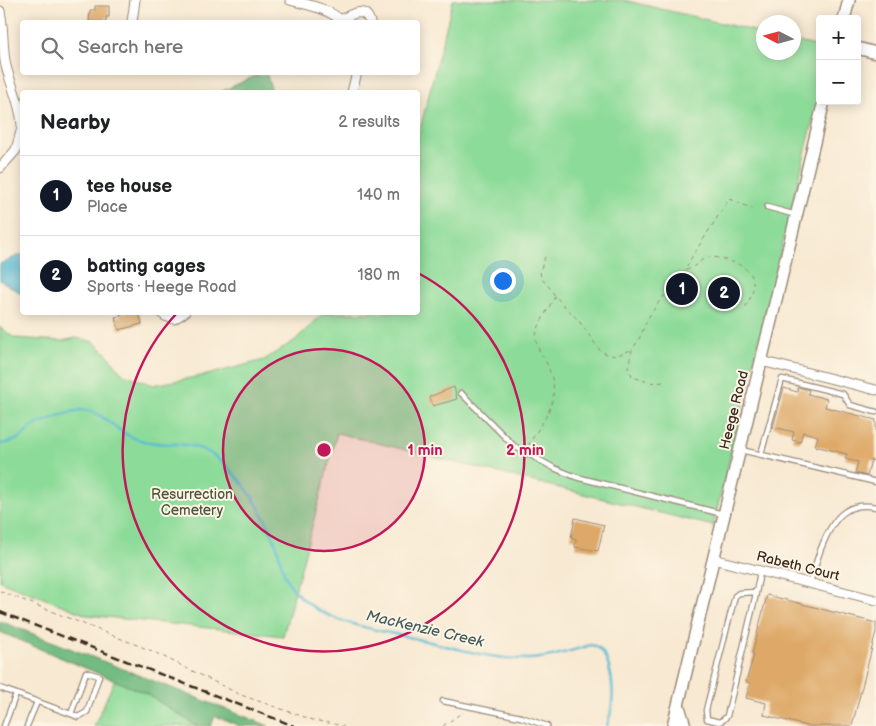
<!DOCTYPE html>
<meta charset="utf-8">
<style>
:root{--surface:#fff;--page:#f2f2f2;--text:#202124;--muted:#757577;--line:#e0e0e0;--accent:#111827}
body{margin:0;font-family:"Balsamiq Sans",sans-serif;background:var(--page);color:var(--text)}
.controls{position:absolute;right:15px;top:15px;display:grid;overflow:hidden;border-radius:5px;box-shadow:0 2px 12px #0003}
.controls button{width:45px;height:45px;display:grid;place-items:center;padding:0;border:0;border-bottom:1px solid var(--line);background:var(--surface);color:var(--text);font:25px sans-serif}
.compass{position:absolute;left:756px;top:15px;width:45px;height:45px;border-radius:50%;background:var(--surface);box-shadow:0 2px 12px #0003;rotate:276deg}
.you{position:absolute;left:502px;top:280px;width:18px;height:18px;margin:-12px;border:4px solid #fff;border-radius:50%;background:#1a73e8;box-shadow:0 0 0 8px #1a73e833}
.badge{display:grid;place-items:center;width:32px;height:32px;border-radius:50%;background:var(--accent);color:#fff;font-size:16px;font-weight:700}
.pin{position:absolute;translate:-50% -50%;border:2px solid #fff;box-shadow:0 1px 5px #0006}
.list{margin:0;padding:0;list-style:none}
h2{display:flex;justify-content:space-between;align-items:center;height:65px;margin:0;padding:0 20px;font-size:21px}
h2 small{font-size:16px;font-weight:400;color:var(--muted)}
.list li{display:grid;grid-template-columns:32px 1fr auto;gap:15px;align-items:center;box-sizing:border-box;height:80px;padding:0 20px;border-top:1px solid var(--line)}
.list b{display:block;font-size:19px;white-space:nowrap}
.list p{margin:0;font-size:16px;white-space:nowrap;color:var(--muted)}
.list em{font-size:16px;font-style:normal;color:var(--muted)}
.icon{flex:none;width:28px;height:28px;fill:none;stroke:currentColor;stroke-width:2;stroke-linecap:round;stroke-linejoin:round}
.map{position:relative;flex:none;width:876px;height:726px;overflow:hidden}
.search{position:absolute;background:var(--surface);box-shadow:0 2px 12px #0003;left:20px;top:20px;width:400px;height:55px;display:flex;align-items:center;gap:12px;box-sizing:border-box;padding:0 18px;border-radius:5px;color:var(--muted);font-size:19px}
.panel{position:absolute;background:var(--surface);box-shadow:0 2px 12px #0003;left:20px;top:90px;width:400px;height:225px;border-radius:5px}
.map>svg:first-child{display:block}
.green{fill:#8ddb99;stroke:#64825c}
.forest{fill:#72bb81;stroke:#567250}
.water{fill:#55bad3;stroke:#487278}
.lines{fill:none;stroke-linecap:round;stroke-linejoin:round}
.stream{stroke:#55bad3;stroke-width:2.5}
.building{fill:#dea968}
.service-casing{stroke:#9a8a78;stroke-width:7}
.minor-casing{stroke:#9a8a78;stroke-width:11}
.tertiary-casing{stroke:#9a8a78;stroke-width:14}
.path{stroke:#9a8a78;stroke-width:1;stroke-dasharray:4 4;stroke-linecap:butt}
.service{stroke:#fff;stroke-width:4.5}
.minor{stroke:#fff;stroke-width:9}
.tertiary{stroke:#fff;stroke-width:11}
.rail{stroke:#3b2a1e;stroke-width:2.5;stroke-dasharray:8 4;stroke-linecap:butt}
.ring{fill:none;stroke:#c2185b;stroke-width:2.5}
.labels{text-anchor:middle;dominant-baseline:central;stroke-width:4;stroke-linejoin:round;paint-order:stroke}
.street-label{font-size:14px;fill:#3b2a1e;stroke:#fcf5e5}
.park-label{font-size:14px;fill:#50563d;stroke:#fcf5e5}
.water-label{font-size:15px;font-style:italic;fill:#445c5d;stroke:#fcf5e5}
.centre{fill:#c2185b;stroke:#fcf5e5;stroke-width:2.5}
.ring-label{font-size:15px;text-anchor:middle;font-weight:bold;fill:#c2185b;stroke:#fcf5e5;stroke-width:4;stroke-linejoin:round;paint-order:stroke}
</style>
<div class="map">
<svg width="876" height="726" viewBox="0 0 876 726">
<rect width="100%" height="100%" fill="#fcf5e5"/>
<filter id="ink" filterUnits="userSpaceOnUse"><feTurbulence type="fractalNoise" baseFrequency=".02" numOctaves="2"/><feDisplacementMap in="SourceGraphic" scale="10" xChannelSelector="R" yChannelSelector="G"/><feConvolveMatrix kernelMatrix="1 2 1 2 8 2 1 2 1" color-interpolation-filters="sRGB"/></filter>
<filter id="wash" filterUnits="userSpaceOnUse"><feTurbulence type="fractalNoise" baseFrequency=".0096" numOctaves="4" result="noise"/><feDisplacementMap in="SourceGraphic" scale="20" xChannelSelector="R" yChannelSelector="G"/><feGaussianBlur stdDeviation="1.12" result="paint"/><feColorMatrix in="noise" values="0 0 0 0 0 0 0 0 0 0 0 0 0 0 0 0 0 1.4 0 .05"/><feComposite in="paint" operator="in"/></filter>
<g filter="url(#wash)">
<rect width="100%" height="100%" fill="#f8e9d2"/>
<g class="green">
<path d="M453 0H623L763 33 764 52H794V41L820 47V93L713 526 337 433 283 636 87 615 0 581V327L14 338 62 341 76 338 94 342 107 354 122 373 153 385 207 375 264 360 294 341 324 313 418 312V137Z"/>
<path d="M115 679 147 694 197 726H94Z"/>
</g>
<g class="forest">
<path d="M267 75 272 92H220L255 76Z"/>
<path d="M0 621 269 726H240L215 716 211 726H197L147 694 0 632Z"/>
</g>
<path class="water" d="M22 254V294L0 280V264Z"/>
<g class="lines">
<path class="stream" d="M0 444C7 443 15 442 21 437 25 434 28 429 32 427 40 422 73 410 82 410 103 410 115 432 134 438 164 450 187 435 217 458 244 480 264 512 276 544 281 557 281 571 289 583 316 625 378 629 421 640 457 648 492 660 529 659 550 658 570 651 591 645 610 647 614 687 612 703 612 711 609 718 607 726"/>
</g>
<g id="blocks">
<g class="building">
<path d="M95 6H109V17H106V22H89L90 10H95Z"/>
<path d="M682 280 691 289 682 298 673 289Z"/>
<path d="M120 312H139L142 324 119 330 115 317 121 316Z"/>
<path d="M454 387 457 399 433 406 429 397Z"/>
<path d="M798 387 809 390 808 394 827 399 825 407 876 420V461L871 460 867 476 855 473 858 462 845 459 847 454 815 446 818 436 803 432 800 442 792 440 794 432 773 427 784 388 797 392Z"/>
<path d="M575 518 604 525 598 551 575 547 576 540 571 538Z"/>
<path d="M767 595 876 623V632L852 726H807L764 715 766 703 746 698 750 683 746 682 754 654H752Z"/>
</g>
</g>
</g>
<g filter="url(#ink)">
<use href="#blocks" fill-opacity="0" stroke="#9a8a78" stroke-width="1"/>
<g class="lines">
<g class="service-casing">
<g id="service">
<path d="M767 207 796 215"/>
<path d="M461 393 514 446 554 468 576 477 723 514"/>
<path d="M741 450 876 482"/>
<path d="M761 454 782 379 843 394 850 405 876 412"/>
<path d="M810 583C816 562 827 522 846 511 855 505 866 505 876 507"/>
<path d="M756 592 739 593 735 596 706 710 707 719 719 722 723 720 727 716 755 598 760 572"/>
<path d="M0 688 71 714 78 717 87 712 99 676 86 672 71 714"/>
<path d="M443 701 521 717 547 726"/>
<path d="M4 726 16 694"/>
<path d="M27 726 37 702"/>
</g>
</g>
<g class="minor-casing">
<g id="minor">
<path d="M290 0C309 5 328 8 343 22"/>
<path d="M0 11C4 29 2 48 6 66 11 86 21 104 22 125"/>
<path d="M341 20C351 14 365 6 370 22"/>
<path d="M132 22 135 0"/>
<path d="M352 92 357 72"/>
<path d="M0 168 16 150 22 128"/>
<path d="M160 312 165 316 174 319 185 312"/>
<path d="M761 361 876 390"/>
<path d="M713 559 876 600"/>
</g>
</g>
<g class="tertiary-casing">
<g id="tertiary">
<path d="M844 19 849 0"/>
<path d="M857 48 876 53"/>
<path d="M679 707 685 726"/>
<path d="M673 726 824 101"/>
</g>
</g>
<g class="path">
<path d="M545 257 540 271 541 278 550 288 555 296 579 321 601 352 615 356 631 350"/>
<path d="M686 270C696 268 700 258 710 257 716 257 723 259 729 261 758 269 759 287 743 311"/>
<path d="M663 382C652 384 642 381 632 376L628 367 632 350 639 339 648 318 661 299 683 276 690 260 729 199 753 209"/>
<path d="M528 446C548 412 564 398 545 360 540 352 535 345 536 335 538 325 550 306 555 296"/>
<path d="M0 591 152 651 241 695 313 720 344 726"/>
<path d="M443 726 463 712"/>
</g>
<use href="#service" class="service"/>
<use href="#minor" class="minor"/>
<use href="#tertiary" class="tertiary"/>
<path class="rail" d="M0 612 294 726"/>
</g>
</g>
<circle cx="324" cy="450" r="101" fill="#c2185b" fill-opacity=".12"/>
<g class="ring">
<circle cx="324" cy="450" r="101"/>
<path d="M418 273A201 201 0 1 1 177 313"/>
</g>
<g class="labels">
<g class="street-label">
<text transform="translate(734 410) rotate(-76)">Heege Road</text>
<text transform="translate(798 566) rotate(14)">Rabeth Court</text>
</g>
<g class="park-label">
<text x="192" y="494">Resurrection<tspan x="192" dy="16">Cemetery</tspan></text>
</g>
<g class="water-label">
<text transform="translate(425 629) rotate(13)">MacKenzie Creek</text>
</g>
</g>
<circle cx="324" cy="450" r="8" class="centre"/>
<g class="ring-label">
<text x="425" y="455">1 min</text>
<text x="525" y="455">2 min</text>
</g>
</svg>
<div class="controls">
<button>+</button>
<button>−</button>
</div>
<svg class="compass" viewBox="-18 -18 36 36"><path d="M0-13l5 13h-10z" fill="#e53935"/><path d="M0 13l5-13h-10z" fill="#757577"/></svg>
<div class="you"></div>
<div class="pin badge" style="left:682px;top:289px">1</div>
<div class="pin badge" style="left:724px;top:293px">2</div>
<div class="search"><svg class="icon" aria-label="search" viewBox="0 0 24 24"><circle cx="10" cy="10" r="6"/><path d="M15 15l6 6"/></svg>Search here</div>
<section class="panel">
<h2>Nearby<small>2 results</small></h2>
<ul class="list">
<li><span class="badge">1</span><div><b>tee house</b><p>Place</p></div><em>140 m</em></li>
<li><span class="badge">2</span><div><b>batting cages</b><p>Sports · Heege Road</p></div><em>180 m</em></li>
</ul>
</section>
</div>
